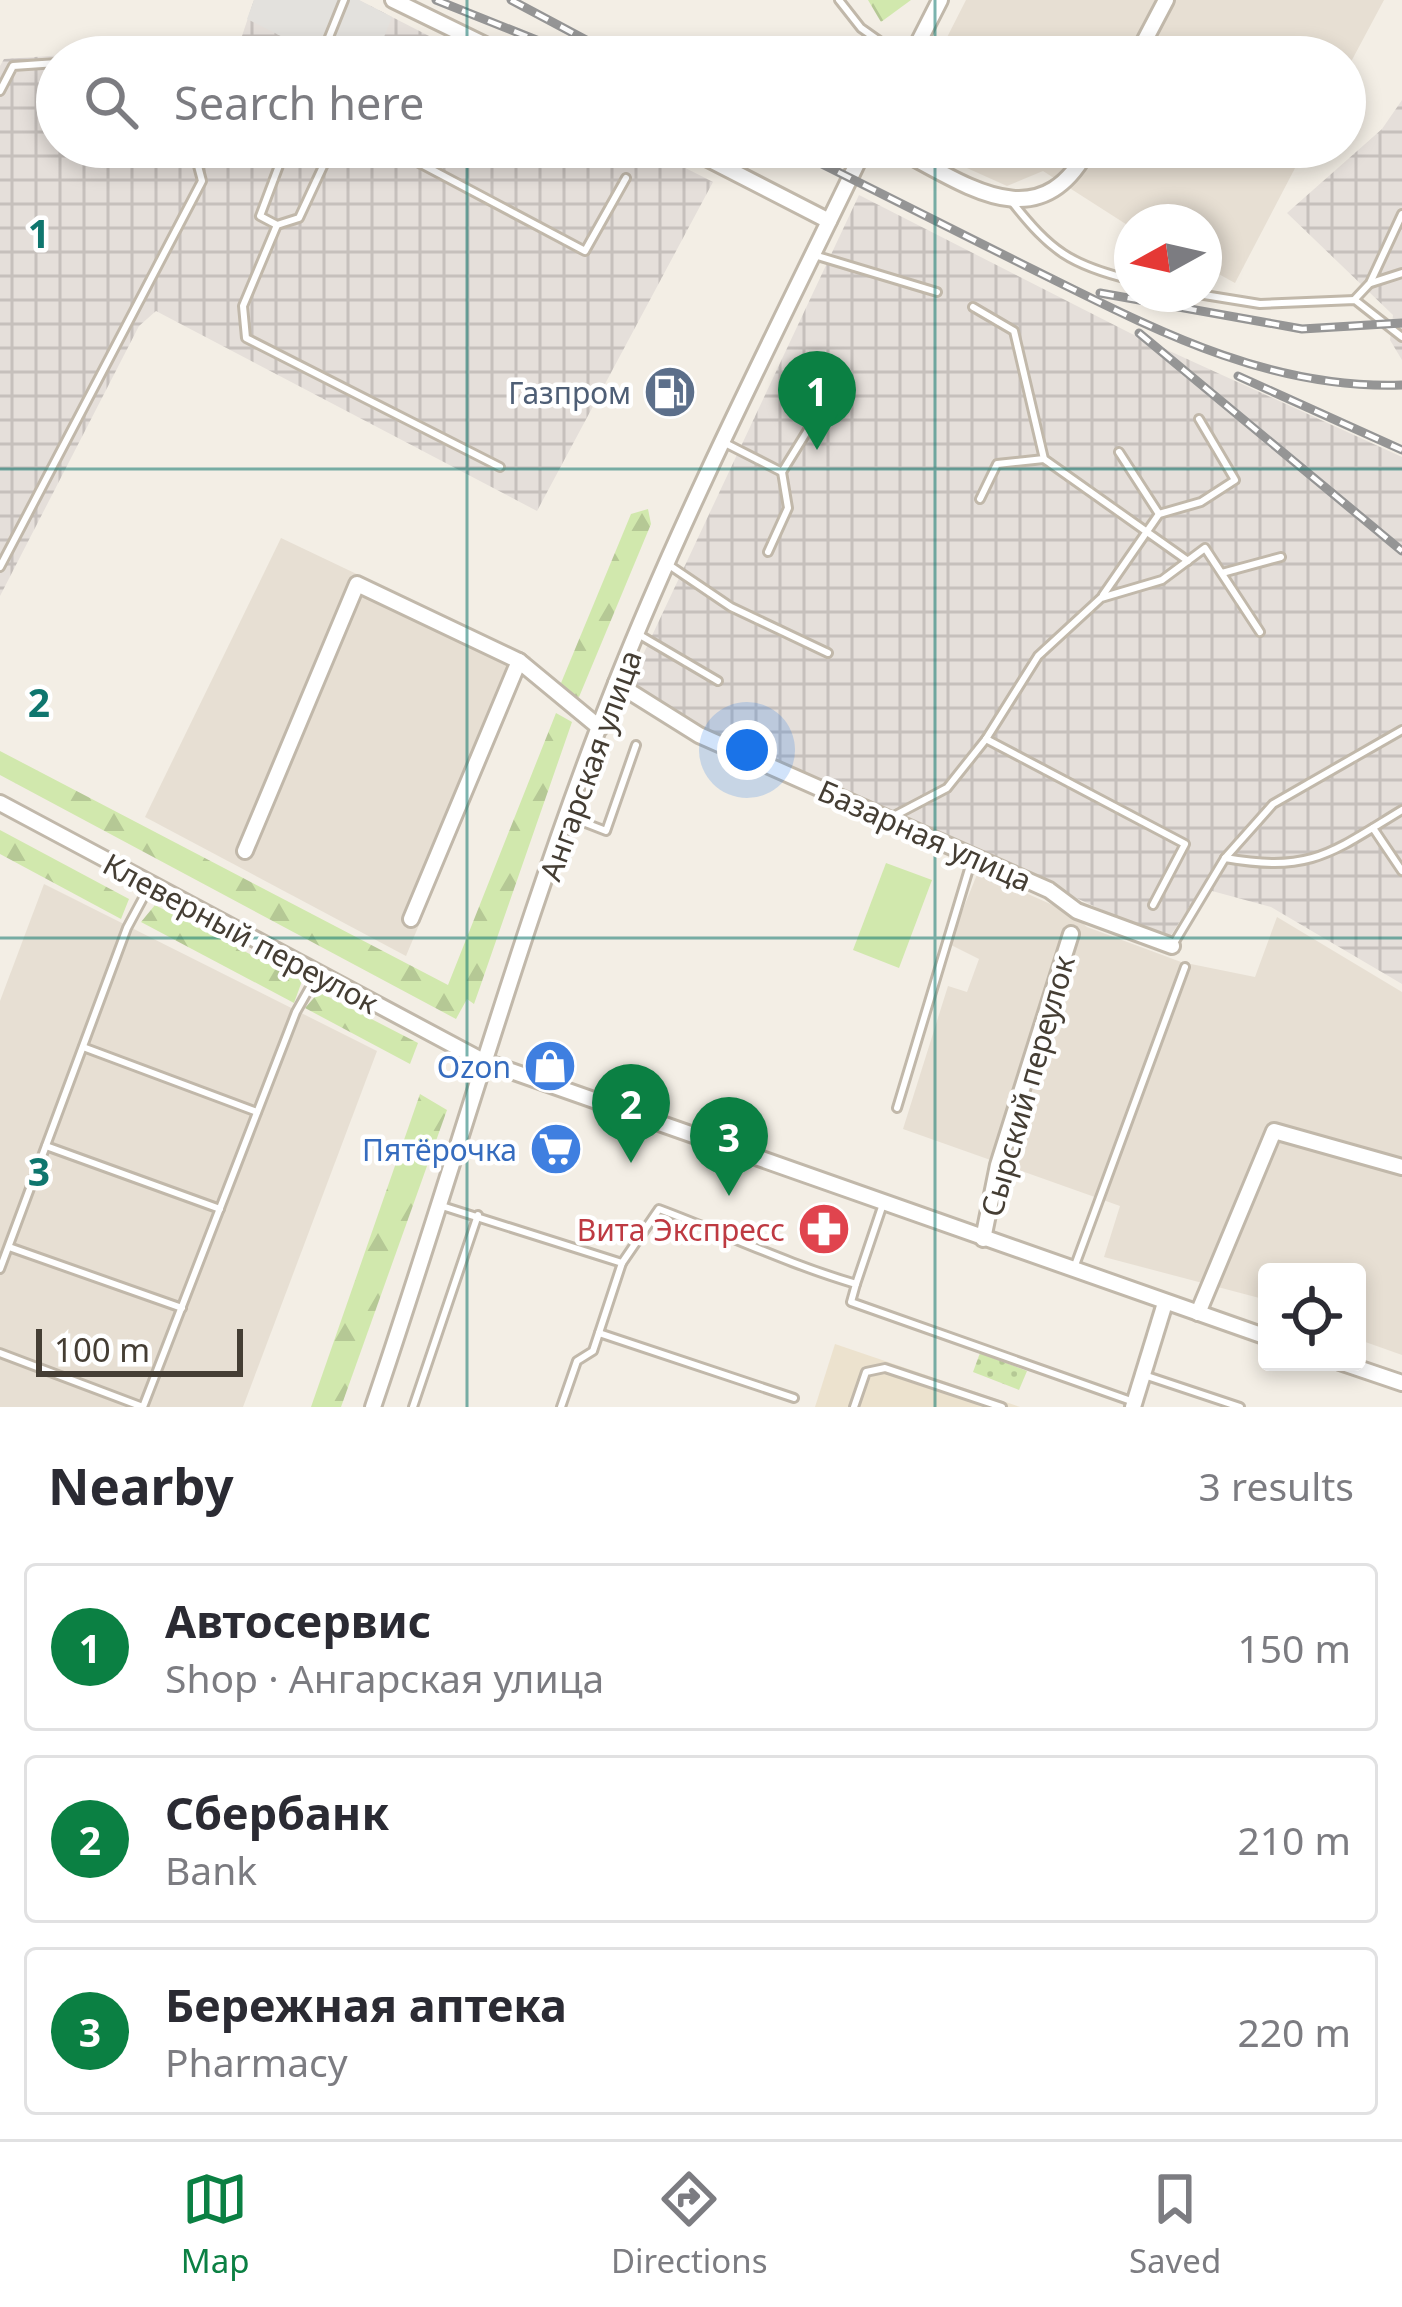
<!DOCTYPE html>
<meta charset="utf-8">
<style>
:root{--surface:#fff;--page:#f7f7f7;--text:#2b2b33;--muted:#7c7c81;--line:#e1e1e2;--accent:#0b8043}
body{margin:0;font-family:"Noto Sans",sans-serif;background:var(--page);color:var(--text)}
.controls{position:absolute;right:36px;bottom:36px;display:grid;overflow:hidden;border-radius:12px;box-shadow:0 6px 18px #0003}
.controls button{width:108px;height:108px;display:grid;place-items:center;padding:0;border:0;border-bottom:3px solid var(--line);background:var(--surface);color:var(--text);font:60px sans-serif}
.compass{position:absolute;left:1114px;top:204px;width:108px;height:108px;border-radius:50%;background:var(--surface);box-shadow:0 6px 18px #0003;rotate:262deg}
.scale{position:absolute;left:36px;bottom:30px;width:207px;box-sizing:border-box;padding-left:12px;border:6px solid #453e34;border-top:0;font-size:33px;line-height:42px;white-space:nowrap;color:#453e34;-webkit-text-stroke:9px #fff;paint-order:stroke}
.you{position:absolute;left:747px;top:750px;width:42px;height:42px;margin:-30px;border:9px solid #fff;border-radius:50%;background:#1a73e8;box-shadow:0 0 0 18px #1a73e833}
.badge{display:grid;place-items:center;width:78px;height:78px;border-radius:50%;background:var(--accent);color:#fff;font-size:39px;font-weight:700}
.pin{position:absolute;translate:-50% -99px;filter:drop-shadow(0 3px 6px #0008)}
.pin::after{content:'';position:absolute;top:63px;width:42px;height:36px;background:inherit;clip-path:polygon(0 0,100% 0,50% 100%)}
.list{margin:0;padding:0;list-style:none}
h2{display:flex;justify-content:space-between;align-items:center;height:156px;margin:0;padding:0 48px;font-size:51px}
h2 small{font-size:39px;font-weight:400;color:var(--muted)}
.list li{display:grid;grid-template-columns:78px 1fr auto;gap:36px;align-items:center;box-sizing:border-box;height:168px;margin:0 24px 24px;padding:0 24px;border:3px solid var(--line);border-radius:12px}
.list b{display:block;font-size:45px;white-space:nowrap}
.list p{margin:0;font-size:39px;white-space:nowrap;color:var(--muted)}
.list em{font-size:39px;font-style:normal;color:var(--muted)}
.icon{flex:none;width:66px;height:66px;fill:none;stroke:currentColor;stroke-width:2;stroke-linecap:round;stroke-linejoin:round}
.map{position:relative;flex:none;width:1402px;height:1407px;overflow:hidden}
.search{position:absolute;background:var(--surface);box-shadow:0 6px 18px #0003;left:36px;right:36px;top:36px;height:132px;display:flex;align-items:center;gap:30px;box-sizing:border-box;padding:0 42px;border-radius:66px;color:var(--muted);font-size:45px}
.sheet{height:732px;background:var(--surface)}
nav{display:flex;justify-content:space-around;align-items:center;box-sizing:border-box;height:168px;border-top:3px solid var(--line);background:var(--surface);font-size:33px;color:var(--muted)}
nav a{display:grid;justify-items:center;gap:6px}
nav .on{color:var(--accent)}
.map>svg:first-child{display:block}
.residential{fill:#e7dfd3}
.industrial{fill:url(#industrial-grid)}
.education{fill:#ece2ce}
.grass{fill:#d1e8ad}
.forest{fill:url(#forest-firs)}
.park{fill:url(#park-dots)}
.parking{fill:#e3e1dd}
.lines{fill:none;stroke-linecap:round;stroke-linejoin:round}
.lane-casing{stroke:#c1b8aa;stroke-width:12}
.street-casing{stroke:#c1b8aa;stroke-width:20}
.lane{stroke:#fff;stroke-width:6}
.street{stroke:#fff;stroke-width:14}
.rail-casing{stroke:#959595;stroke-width:9}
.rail{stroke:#fff;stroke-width:4.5;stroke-dasharray:14;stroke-linecap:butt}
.grid{fill:none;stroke:#0f766e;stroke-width:3;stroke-opacity:0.55}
.labels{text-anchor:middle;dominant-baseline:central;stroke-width:9;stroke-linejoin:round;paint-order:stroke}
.service-label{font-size:30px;fill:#4e5e75;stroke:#fff;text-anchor:end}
.street-label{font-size:30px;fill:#453e34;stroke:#fff}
.shop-label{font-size:30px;fill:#366cbe;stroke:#fff;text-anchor:end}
.health-label{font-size:30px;fill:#be3a42;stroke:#fff;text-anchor:end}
.grid-label{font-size:39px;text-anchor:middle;font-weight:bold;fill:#0f766e;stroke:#fff;stroke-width:9;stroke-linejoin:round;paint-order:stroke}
</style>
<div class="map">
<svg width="1402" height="1407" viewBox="0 0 1402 1407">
<defs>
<pattern id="industrial-grid" width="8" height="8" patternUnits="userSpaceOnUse" patternTransform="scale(3)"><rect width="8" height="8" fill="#e5dfda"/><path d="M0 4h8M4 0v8" fill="none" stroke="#c6c0bc"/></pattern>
<pattern id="forest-firs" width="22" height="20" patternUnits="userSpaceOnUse" patternTransform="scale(3)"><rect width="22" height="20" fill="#d1e8ad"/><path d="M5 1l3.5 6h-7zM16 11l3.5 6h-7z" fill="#b5c895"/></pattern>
<pattern id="park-dots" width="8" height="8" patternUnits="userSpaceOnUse" patternTransform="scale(3)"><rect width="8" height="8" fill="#d1e8ad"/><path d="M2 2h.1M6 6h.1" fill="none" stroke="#b5c895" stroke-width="1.8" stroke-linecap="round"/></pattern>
</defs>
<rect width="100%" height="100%" fill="#f3eee5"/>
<g class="residential">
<path d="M966 0H1384L1345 73V57H937Z"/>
<path d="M920 147H1306L1235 283 1204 266V222H1132V228L1043 171 1007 186Z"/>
<path d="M281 538 531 657 406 956 145 817Z"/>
<path d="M978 872 1073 914 1087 927 1181 962 1255 977 1277 917 1402 992V1355L1357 1339V1272H1267V1300L1104 1257 1120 1206 903 1129 948 986 967 992 979 959 949 944Z"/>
<path d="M44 884 377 1051 243 1407H0V1001Z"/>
</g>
<g class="industrial">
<path d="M254 0H359L470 57H235Z"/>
<path d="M186 47 219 57H57V147H644L713 182 537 511 156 311 139 326 0 596V66L4 59Z"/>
<path d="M1402 100V360L1390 340 1393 315 1287 213 1382 129Z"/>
<path d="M859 195 1130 333 1402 457V984L1271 907 1201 888 1168 940 676 715 633 686 634 674Z"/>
</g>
<path class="education" d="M835 1344 1020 1407H815Z"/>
<path class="grass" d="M886 863 932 880 899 968 853 950Z"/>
<g class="forest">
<path d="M868 0H911L881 22Z"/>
<path d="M648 509 651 524 579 697 568 694 561 683 631 514Z"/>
<path d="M556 713 572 722 480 987 474 1004 467 999 456 1019 0 775V751L448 985Z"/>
<path d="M0 830 129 899 121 919 0 854Z"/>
<path d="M155 905 302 981 294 1003 141 922Z"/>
<path d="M319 992 418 1043 410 1064 305 1008Z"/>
<path d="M420 1094 447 1110 341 1407H311Z"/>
</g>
<path class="park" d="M980 1353 1027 1371 1019 1390 973 1372Z"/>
<path class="parking" d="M254 0H359L392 17 376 57H322L247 19Z"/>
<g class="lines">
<g class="lane-casing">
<g id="lane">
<path d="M839 0 861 28 902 57"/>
<path d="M251 53 260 57"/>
<path d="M321 57 344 0"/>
<path d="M0 91 13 66 57 63"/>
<path d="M286 147 260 216 277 225 243 306 246 338 500 467"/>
<path d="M389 147 585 251 626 178"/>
<path d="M1012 202C1051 251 1070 265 1132 280"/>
<path d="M277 225 299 218 332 147"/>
<path d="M814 255 937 292"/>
<path d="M1371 283 1402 273"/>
<path d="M1198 294 1260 304 1355 300 1402 337"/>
<path d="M1355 299 1370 283 1402 214"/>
<path d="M973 307 1014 331 1044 459 1188 561"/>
<path d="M723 442 782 472 840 378"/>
<path d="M1119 452 1159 514"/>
<path d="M980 499 997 464 1044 459"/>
<path d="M768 552 788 508 782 472"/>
<path d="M669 565 731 607 828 653"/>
<path d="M0 567 202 181 193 147"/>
<path d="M1222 573 1281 557"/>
<path d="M1103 595 1159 514 1201 502 1235 480 1199 419"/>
<path d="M638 634 718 681"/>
<path d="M986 739 1185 844 1153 905"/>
<path d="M570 817 606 831 636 745"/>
<path d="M892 817 947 788 986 739 1038 656 1101 598 1162 580 1205 548 1260 632"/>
<path d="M1373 828 1402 871"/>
<path d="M1225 858 1273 804 1402 730"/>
<path d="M1174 943 1225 858C1311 873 1331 853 1402 810"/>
<path d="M83 1047 257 1112"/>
<path d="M897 1108 972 859"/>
<path d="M46 1146 220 1209"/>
<path d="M442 1206 622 1263 593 1351 577 1361 561 1407"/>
<path d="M9 1247 182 1308"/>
<path d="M622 1263 659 1209C726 1234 788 1264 856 1284L851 1302 1131 1401"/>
<path d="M1074 1268 1185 967"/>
<path d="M0 1269 127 928 149 887"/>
<path d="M856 1284 883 1204"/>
<path d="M599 1333 794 1398"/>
<path d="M0 1353 143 1407"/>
<path d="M1147 1376 1240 1407"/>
<path d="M143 1407 296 1012 317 975"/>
<path d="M413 1407 478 1215"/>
<path d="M854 1407 866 1372 885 1368 1002 1407"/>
</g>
</g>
<g class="street-casing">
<g id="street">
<path d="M393 0 510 57"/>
<path d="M911 57 940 0"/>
<path d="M1136 57 1166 0"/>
<path d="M685 147 829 221"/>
<path d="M893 147C963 182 1039 244 1089 147"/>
<path d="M616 683 699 735 1049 890 1077 911 1172 946"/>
<path d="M0 803 483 1061 1267 1337"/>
<path d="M245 851 357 584 519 661 600 728"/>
<path d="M411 919 519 661"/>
<path d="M983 1239 998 1165 1071 934"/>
<path d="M1198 1313 1274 1131 1402 1167"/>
<path d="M1340 1362 1402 1383"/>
<path d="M373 1407C455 1167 522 920 616 683 689 500 780 324 865 147"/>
<path d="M1133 1407 1165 1303"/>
</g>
</g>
<use href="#lane" class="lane"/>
<use href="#street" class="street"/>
<g class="rail-casing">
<g id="rail">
<path d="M436 0 579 57"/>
<path d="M511 0 618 57"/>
<path d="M788 147C868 187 948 227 1028 267 1148 326 1265 390 1402 385"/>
<path d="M1100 293 1302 329 1402 323"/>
<path d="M1139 333 1402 551"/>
<path d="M1238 376 1402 450"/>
</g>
</g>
<use href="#rail" class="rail"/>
</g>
<path class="grid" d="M467 0V57M935 0V57M467 147V1407M935 147V1407M0 469H1402M0 938H1402"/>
<defs>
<g id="fuel-disc" transform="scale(2.7)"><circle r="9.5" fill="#5c6f8a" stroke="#fff"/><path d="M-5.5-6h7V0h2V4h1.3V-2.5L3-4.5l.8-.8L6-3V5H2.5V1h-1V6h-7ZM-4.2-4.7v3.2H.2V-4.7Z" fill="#fff"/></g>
<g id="shop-disc" transform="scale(2.7)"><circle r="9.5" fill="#3f7fe0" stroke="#fff"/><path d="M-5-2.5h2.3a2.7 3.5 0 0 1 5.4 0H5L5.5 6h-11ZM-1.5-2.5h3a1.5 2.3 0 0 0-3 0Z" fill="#fff"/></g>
<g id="supermarket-disc" transform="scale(2.7)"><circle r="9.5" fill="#3f7fe0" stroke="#fff"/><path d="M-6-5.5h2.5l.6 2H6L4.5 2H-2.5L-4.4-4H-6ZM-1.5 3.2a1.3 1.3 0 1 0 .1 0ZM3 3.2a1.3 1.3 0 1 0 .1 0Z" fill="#fff"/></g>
<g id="pharmacy-disc" transform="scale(2.7)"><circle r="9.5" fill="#e0444e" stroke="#fff"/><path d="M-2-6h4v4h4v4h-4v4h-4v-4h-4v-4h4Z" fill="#fff"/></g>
</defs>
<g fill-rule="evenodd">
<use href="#fuel-disc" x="670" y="392"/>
<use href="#shop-disc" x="550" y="1066"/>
<use href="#supermarket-disc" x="556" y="1149"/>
<use href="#pharmacy-disc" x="824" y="1229"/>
</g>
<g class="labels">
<g class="service-label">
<text x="631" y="392">Газпром</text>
</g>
<g class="street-label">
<text transform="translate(590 765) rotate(-70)">Ангарская улица</text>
<text transform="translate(925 835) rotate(24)">Базарная улица</text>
<text transform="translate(241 933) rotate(28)">Клеверный переулок</text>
<text transform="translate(1027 1086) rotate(-74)">Сырский переулок</text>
</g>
<g class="shop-label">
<text x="511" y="1066">Ozon</text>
<text x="517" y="1149">Пятёрочка</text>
</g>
<g class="health-label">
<text x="785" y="1229">Вита Экспресс</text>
</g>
</g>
<g class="grid-label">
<text x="39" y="248">1</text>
<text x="39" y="717">2</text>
<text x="39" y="1186">3</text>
</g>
</svg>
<div class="controls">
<button><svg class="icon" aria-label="locate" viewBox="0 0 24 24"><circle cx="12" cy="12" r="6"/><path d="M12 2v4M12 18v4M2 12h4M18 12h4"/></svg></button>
</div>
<svg class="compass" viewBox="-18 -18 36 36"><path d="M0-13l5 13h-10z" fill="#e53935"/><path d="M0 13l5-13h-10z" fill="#7c7c81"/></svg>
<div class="scale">100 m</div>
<div class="you"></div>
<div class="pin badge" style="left:817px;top:450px">1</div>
<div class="pin badge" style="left:631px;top:1163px">2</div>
<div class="pin badge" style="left:729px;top:1196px">3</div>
<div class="search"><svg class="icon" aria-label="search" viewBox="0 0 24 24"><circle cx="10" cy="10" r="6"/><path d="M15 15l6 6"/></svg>Search here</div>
</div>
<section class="sheet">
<h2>Nearby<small>3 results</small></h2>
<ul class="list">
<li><span class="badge">1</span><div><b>Автосервис</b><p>Shop · Ангарская улица</p></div><em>150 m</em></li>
<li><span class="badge">2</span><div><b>Сбербанк</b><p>Bank</p></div><em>210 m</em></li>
<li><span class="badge">3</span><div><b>Бережная аптека</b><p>Pharmacy</p></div><em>220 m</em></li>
</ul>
</section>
<nav>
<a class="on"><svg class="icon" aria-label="map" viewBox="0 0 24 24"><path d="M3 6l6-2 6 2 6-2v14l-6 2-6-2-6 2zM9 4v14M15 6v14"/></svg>Map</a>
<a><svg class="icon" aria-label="directions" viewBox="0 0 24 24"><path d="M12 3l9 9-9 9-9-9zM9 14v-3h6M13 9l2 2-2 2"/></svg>Directions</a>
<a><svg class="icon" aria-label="saved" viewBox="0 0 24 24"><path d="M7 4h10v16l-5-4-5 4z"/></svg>Saved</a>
</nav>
